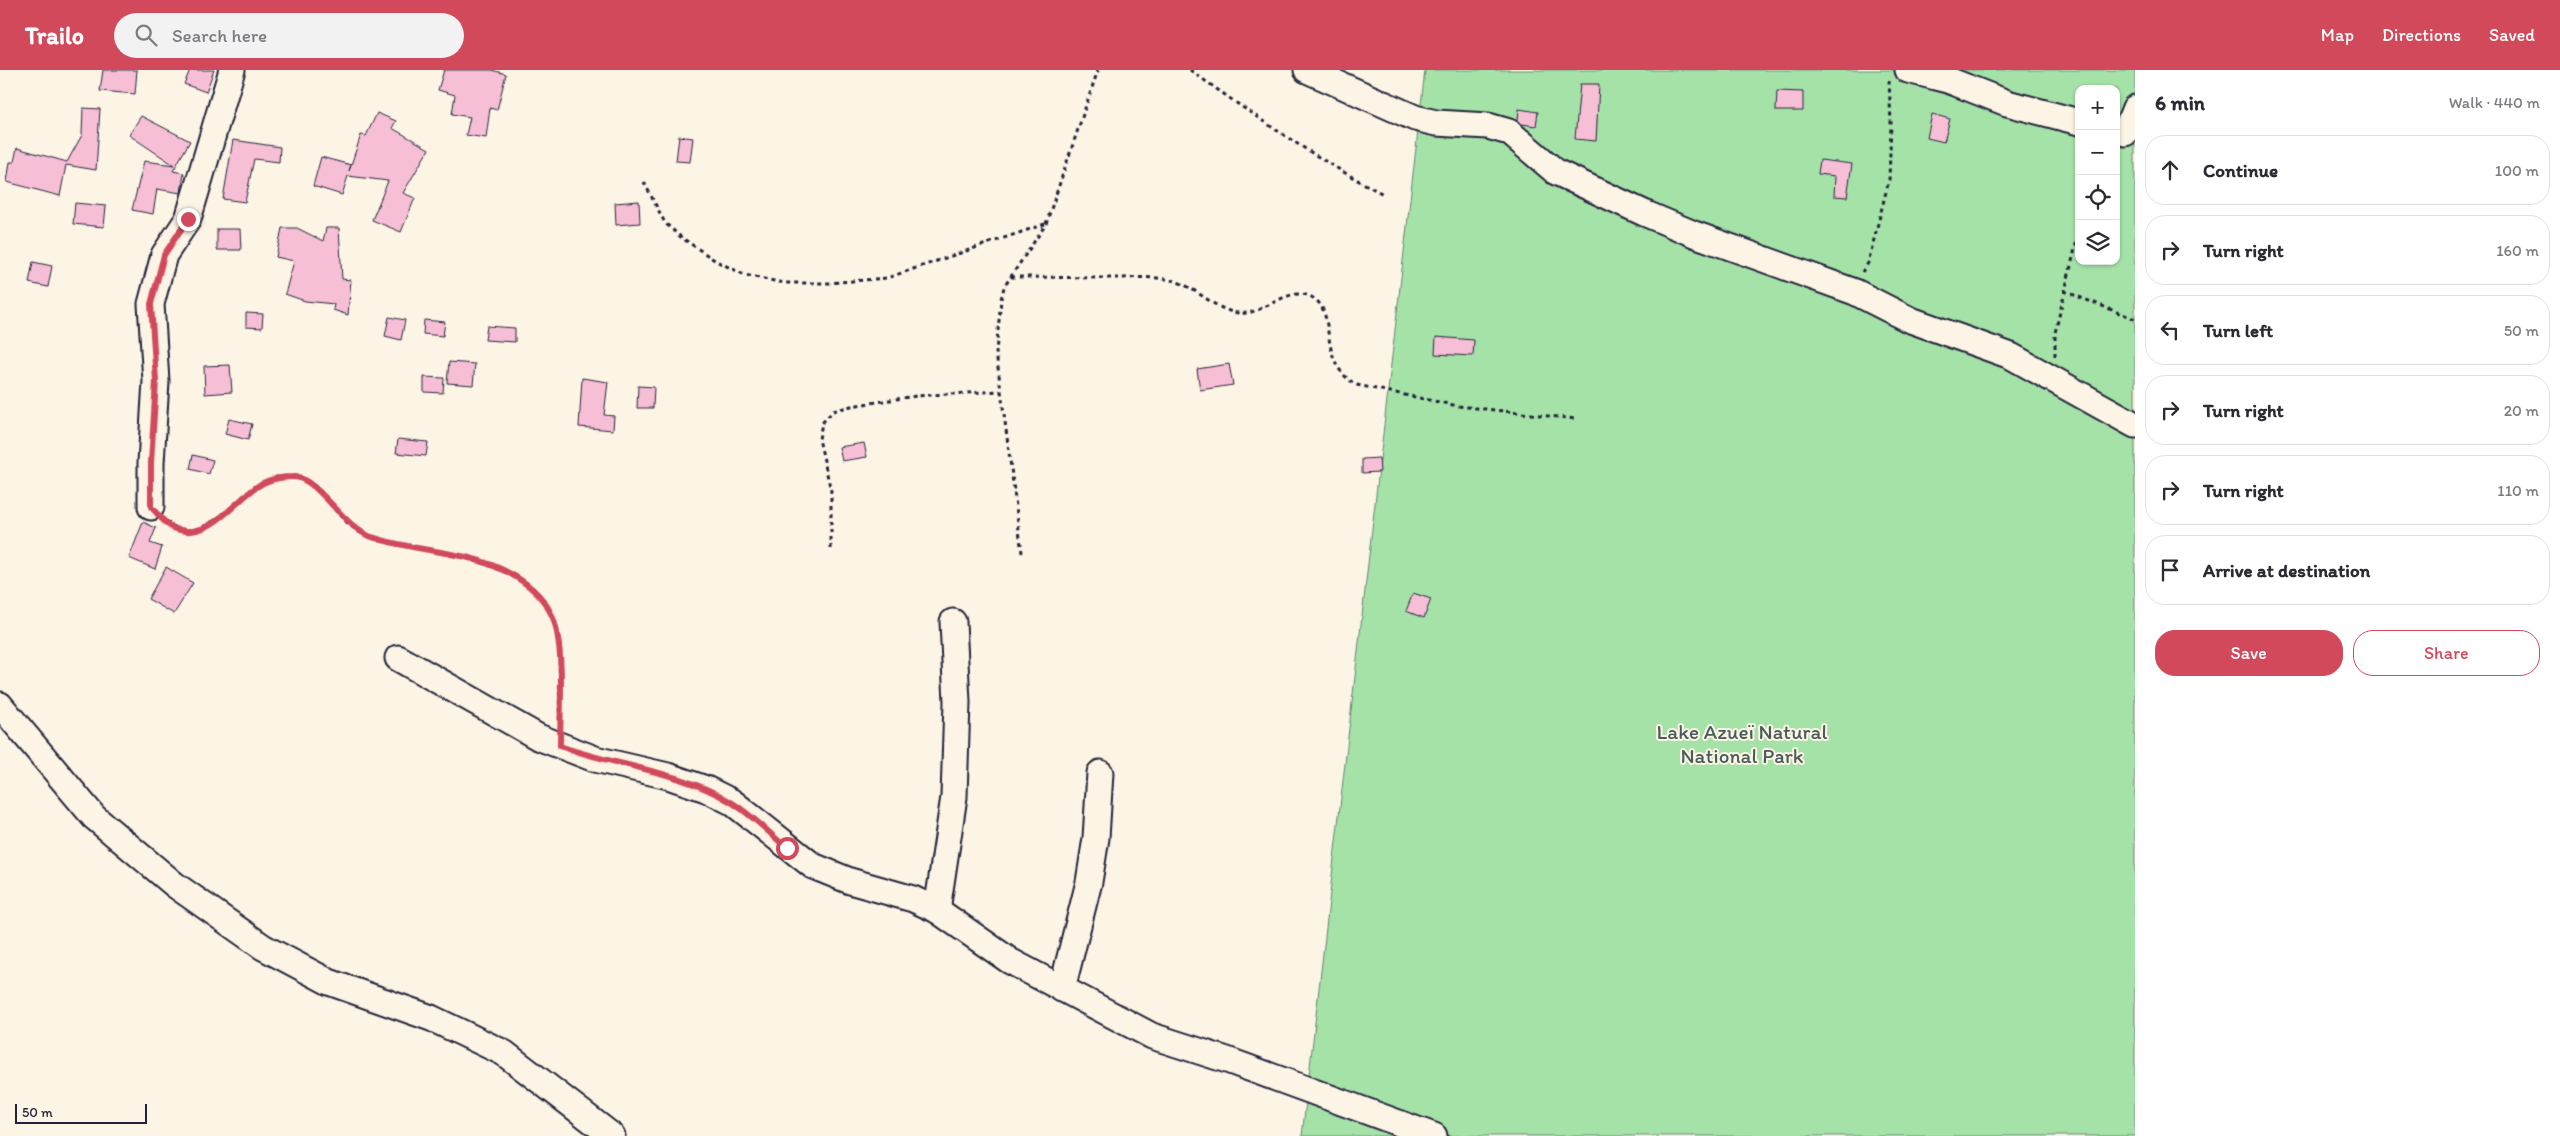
<!DOCTYPE html>
<meta charset="utf-8">
<style>
:root{--surface:#fff;--page:#f2f2f3;--text:#2b2b33;--muted:#7c7c81;--line:#e1e1e2;--accent:#d1495b}
body{margin:0;font-family:Itim,sans-serif;background:var(--page);color:var(--text)}
.controls{position:absolute;right:15px;top:15px;display:grid;overflow:hidden;border-radius:10px;box-shadow:0 1px 4px #0004}
.controls button{width:45px;height:45px;display:grid;place-items:center;padding:0;border:0;border-bottom:1px solid var(--line);background:var(--surface);color:var(--text);font:25px sans-serif}
.scale{position:absolute;left:15px;bottom:12px;width:132px;box-sizing:border-box;padding-left:5px;border:2px solid #22223b;border-top:0;font-size:14px;line-height:18px;white-space:nowrap;color:#22223b;-webkit-text-stroke:4px #fcf5e5;paint-order:stroke}
.stop{position:absolute;width:15px;height:15px;margin:-11px;border:4px solid #d1495b;border-radius:50%;background:#fff}
.stop.end{background:#d1495b;border-color:#fff;box-shadow:0 1px 5px #0008}
.list{margin:0;padding:0;list-style:none}
h2{display:flex;justify-content:space-between;align-items:center;height:65px;margin:0;padding:0 20px;font-size:21px}
h2 small{font-size:16px;font-weight:400;color:var(--muted)}
.list li{display:grid;grid-template-columns:32px 1fr auto;gap:15px;align-items:center;box-sizing:border-box;height:70px;margin:0 10px 10px;padding:0 10px;border:1px solid var(--line);border-radius:20px}
.list b{display:block;font-size:19px;white-space:nowrap}
.list em{font-size:16px;font-style:normal;color:var(--muted)}
.actions{display:flex;gap:10px;padding:15px 20px}
.actions a{flex:1;padding:11px 0;border:1px solid var(--accent);border-radius:20px;text-align:center;font-size:18px;color:var(--accent)}
.actions .main{background:var(--accent);color:#fff}
.icon{flex:none;width:28px;height:28px;fill:none;stroke:currentColor;stroke-width:2;stroke-linecap:round;stroke-linejoin:round}
.map{position:relative;flex:none;width:2135px;height:1066px;overflow:hidden}
header{display:flex;align-items:center;gap:30px;box-sizing:border-box;height:70px;padding:0 25px;background:var(--accent);color:#fff}
header strong{font-size:24px}
nav{display:flex;gap:28px;margin-inline-start:auto;font-size:18px}
.search{width:350px;height:45px;background:var(--page);display:flex;align-items:center;gap:12px;box-sizing:border-box;padding:0 18px;border-radius:28px;color:var(--muted);font-size:19px}
main{display:flex}
aside{flex:1;background:var(--surface)}
.map>svg:first-child{display:block}
.green{fill:#a5e2a8;stroke:#648272;fill-rule:evenodd}
.building{fill:#f7bfd6;stroke:#22223b}
.lines{fill:none;stroke-linecap:round;stroke-linejoin:round}
.minor-casing{stroke:#22223b;stroke-width:29}
.path{stroke:#22223b;stroke-width:3;stroke-dasharray:4 4;stroke-linecap:butt}
.minor{stroke:#fcf5e5;stroke-width:25}
.route{stroke:#d1495b;stroke-width:6}
.labels{text-anchor:middle;dominant-baseline:central;stroke-width:4;stroke-linejoin:round;paint-order:stroke}
.park-label{font-size:21px;fill:#495c5c;stroke:#fcf5e5}
</style>
<header>
<strong>Trailo</strong>
<div class="search"><svg class="icon" aria-label="search" viewBox="0 0 24 24"><circle cx="10" cy="10" r="6"/><path d="M15 15l6 6"/></svg>Search here</div>
<nav><a>Map</a><a>Directions</a><a>Saved</a></nav>
</header>
<main>
<div class="map">
<svg width="2135" height="1066" viewBox="0 0 2135 1066">
<rect width="100%" height="100%" fill="#fcf5e5"/>
<filter id="ink" filterUnits="userSpaceOnUse"><feTurbulence type="fractalNoise" baseFrequency=".02" numOctaves="2"/><feDisplacementMap in="SourceGraphic" scale="10" xChannelSelector="R" yChannelSelector="G"/><feConvolveMatrix kernelMatrix="1 2 1 2 8 2 1 2 1" color-interpolation-filters="sRGB"/></filter>
<g filter="url(#ink)">
<path class="green" d="M1425 0H2135V1066H1302ZM2079 19H2116V191H2079Z"/>
<g class="building">
<path d="M103 0H137L135 24 100 21Z"/>
<path d="M190 0H214L206 22 184 14Z"/>
<path d="M444 0H492L506 4 497 40 490 38 486 68 466 65 470 47 452 44 455 25 438 20Z"/>
<path d="M1580 14H1599L1596 71 1575 69Z"/>
<path d="M1777 21 1803 22V41H1776Z"/>
<path d="M83 38 100 39 96 100 66 95 60 126 7 112 10 92H14L17 78 67 92 82 65Z"/>
<path d="M1519 39 1538 42 1536 56 1522 54 1518 51Z"/>
<path d="M377 43 396 51 392 58 429 79 403 123 415 128 401 162 372 150 388 111 348 106 342 125 313 116 321 87 351 95 349 101 361 65 366 66Z"/>
<path d="M1932 44 1950 49 1944 72 1927 68Z"/>
<path d="M141 46 190 71 173 101 184 103 181 123 157 119 153 144 132 140 144 91 174 95 129 65Z"/>
<path d="M679 66 693 68 690 92 676 91Z"/>
<path d="M233 70 280 77 279 92 254 89 245 132 223 129Z"/>
<path d="M1820 90 1852 94 1847 127 1834 126 1835 106 1818 104Z"/>
<path d="M639 131 640 153 616 155 615 133Z"/>
<path d="M75 133 106 136 104 157 73 154Z"/>
<path d="M282 158H297L323 171 326 158H339L342 209 351 210 348 245 333 240 334 234 305 231 285 224 294 191 276 187Z"/>
<path d="M217 159H240L241 180H217Z"/>
<path d="M33 192 52 196 48 217 29 213Z"/>
<path d="M246 243 263 244 262 258 246 257Z"/>
<path d="M389 247 405 250 401 270 385 266Z"/>
<path d="M424 250 445 252 443 266 423 264Z"/>
<path d="M487 256 515 258V272L485 270Z"/>
<path d="M1436 267 1474 270 1473 286 1435 284Z"/>
<path d="M449 292 475 294 473 315 447 313Z"/>
<path d="M1229 294 1233 315 1200 320 1197 299Z"/>
<path d="M230 295 232 322 205 324 204 296Z"/>
<path d="M424 307 444 308 443 323 424 322Z"/>
<path d="M582 308 608 312 604 345 614 346 613 360 579 357Z"/>
<path d="M638 316 654 317 653 338H637Z"/>
<path d="M229 349 252 354 248 370 225 364Z"/>
<path d="M398 369 428 372 426 386 396 383Z"/>
<path d="M864 373 867 387 842 391 839 377Z"/>
<path d="M193 385 213 390 209 404 190 399Z"/>
<path d="M1379 388 1380 402 1362 403V389Z"/>
<path d="M143 452 156 458 150 473 162 477 155 499 129 488Z"/>
<path d="M166 497 193 513 174 544 148 529Z"/>
<path d="M1413 523 1431 529 1424 548 1406 541Z"/>
</g>
<g class="lines">
<g class="minor-casing">
<g id="minor">
<path d="M1307 0 1415 48 1436 53 1488 56 1509 62 1556 102 1644 143 1694 164 1855 222 1908 249 2011 286 2135 355"/>
<path d="M1908 0 1948 10 2007 33 2079 52"/>
<path d="M2125 63 2135 38"/>
<path d="M151 437V393L156 311 151 234 164 185 188 149 232 0"/>
<path d="M398 588 538 667 595 689 668 706 706 719 732 732 813 796 850 811 913 829 937 840 1010 891 1152 966 1227 990 1434 1066"/>
<path d="M0 635 94 747 175 815 263 877 329 912 431 948 504 983 612 1066"/>
<path d="M937 840 954 727 957 632 953 552"/>
<path d="M1062 919 1089 812 1096 768 1100 703"/>
</g>
</g>
<g class="path">
<path d="M1190 0C1254 46 1315 88 1385 125"/>
<path d="M644 112 665 153 682 168 716 191 745 205 784 213H829L887 208 1045 154"/>
<path d="M1862 202 1868 193 1889 110 1891 53 1889 11"/>
<path d="M1011 207C1046 207 1082 208 1117 208 1134 208 1153 206 1170 210 1194 214 1213 240 1238 243 1265 247 1290 210 1316 230 1336 246 1318 294 1357 315L1458 336 1576 349"/>
<path d="M2064 221 2135 249"/>
<path d="M2055 286V263L2079 162"/>
<path d="M166 451C198 482 236 429 261 414 271 408 283 406 294 407 317 409 332 439 348 453 353 458 361 462 367 465 388 475 418 477 441 482 481 491 538 504 553 549 564 582 559 620 560 654"/>
<path d="M831 479V421L819 369 822 353 833 341 851 336 916 326 1000 321"/>
<path d="M1022 483 996 282 1001 229 1004 217 1046 154 1098 0"/>
</g>
<use href="#minor" class="minor"/>
</g>
</g>
<g class="lines" filter="url(#ink)">
<path class="route" d="M188 149 164 185 151 234 156 311 151 393V437C157 443 165 454 173 458 210 474 236 427 263 413 273 408 282 407 293 407 316 406 343 456 369 466 400 477 434 480 466 487 499 495 539 513 553 548 565 580 560 641 560 676 615 696 681 701 731 732 751 744 769 763 787 778"/>
</g>
<g class="labels">
<g class="park-label">
<text x="1742" y="661">Lake Azueï Natural<tspan x="1742" dy="24">National Park</tspan></text>
</g>
</g>
</svg>
<div class="controls">
<button>+</button>
<button>−</button>
<button><svg class="icon" aria-label="locate" viewBox="0 0 24 24"><circle cx="12" cy="12" r="6"/><path d="M12 2v4M12 18v4M2 12h4M18 12h4"/></svg></button>
<button><svg class="icon" aria-label="layers" viewBox="0 0 24 24"><path d="M12 4l9 5-9 5-9-5zM3 14l9 5 9-5"/></svg></button>
</div>
<div class="scale">50 m</div>
<div class="stop" style="left:787px;top:778px"></div>
<div class="stop end" style="left:188px;top:149px"></div>
</div>
<aside>
<h2>6 min<small>Walk · 440 m</small></h2>
<ul class="list">
<li><svg class="icon" aria-label="ahead" viewBox="0 0 24 24"><path d="M12 20V5M6 11l6-6 6 6"/></svg><div><b>Continue</b></div><em>100 m</em></li>
<li><svg class="icon" aria-label="right" viewBox="0 0 24 24"><path d="M7 20v-9h11M14 6l5 5-5 5"/></svg><div><b>Turn right</b></div><em>160 m</em></li>
<li><svg class="icon" aria-label="left" viewBox="0 0 24 24"><path d="M17 20v-9H6M10 6l-5 5 5 5"/></svg><div><b>Turn left</b></div><em>50 m</em></li>
<li><svg class="icon" aria-label="right" viewBox="0 0 24 24"><path d="M7 20v-9h11M14 6l5 5-5 5"/></svg><div><b>Turn right</b></div><em>20 m</em></li>
<li><svg class="icon" aria-label="right" viewBox="0 0 24 24"><path d="M7 20v-9h11M14 6l5 5-5 5"/></svg><div><b>Turn right</b></div><em>110 m</em></li>
<li><svg class="icon" aria-label="arrive" viewBox="0 0 24 24"><path d="M6 21V4h12l-3 4 3 4H6"/></svg><div><b>Arrive at destination</b></div></li>
</ul>
<div class="actions"><a class="main">Save</a><a>Share</a></div>
</aside>
</main>
